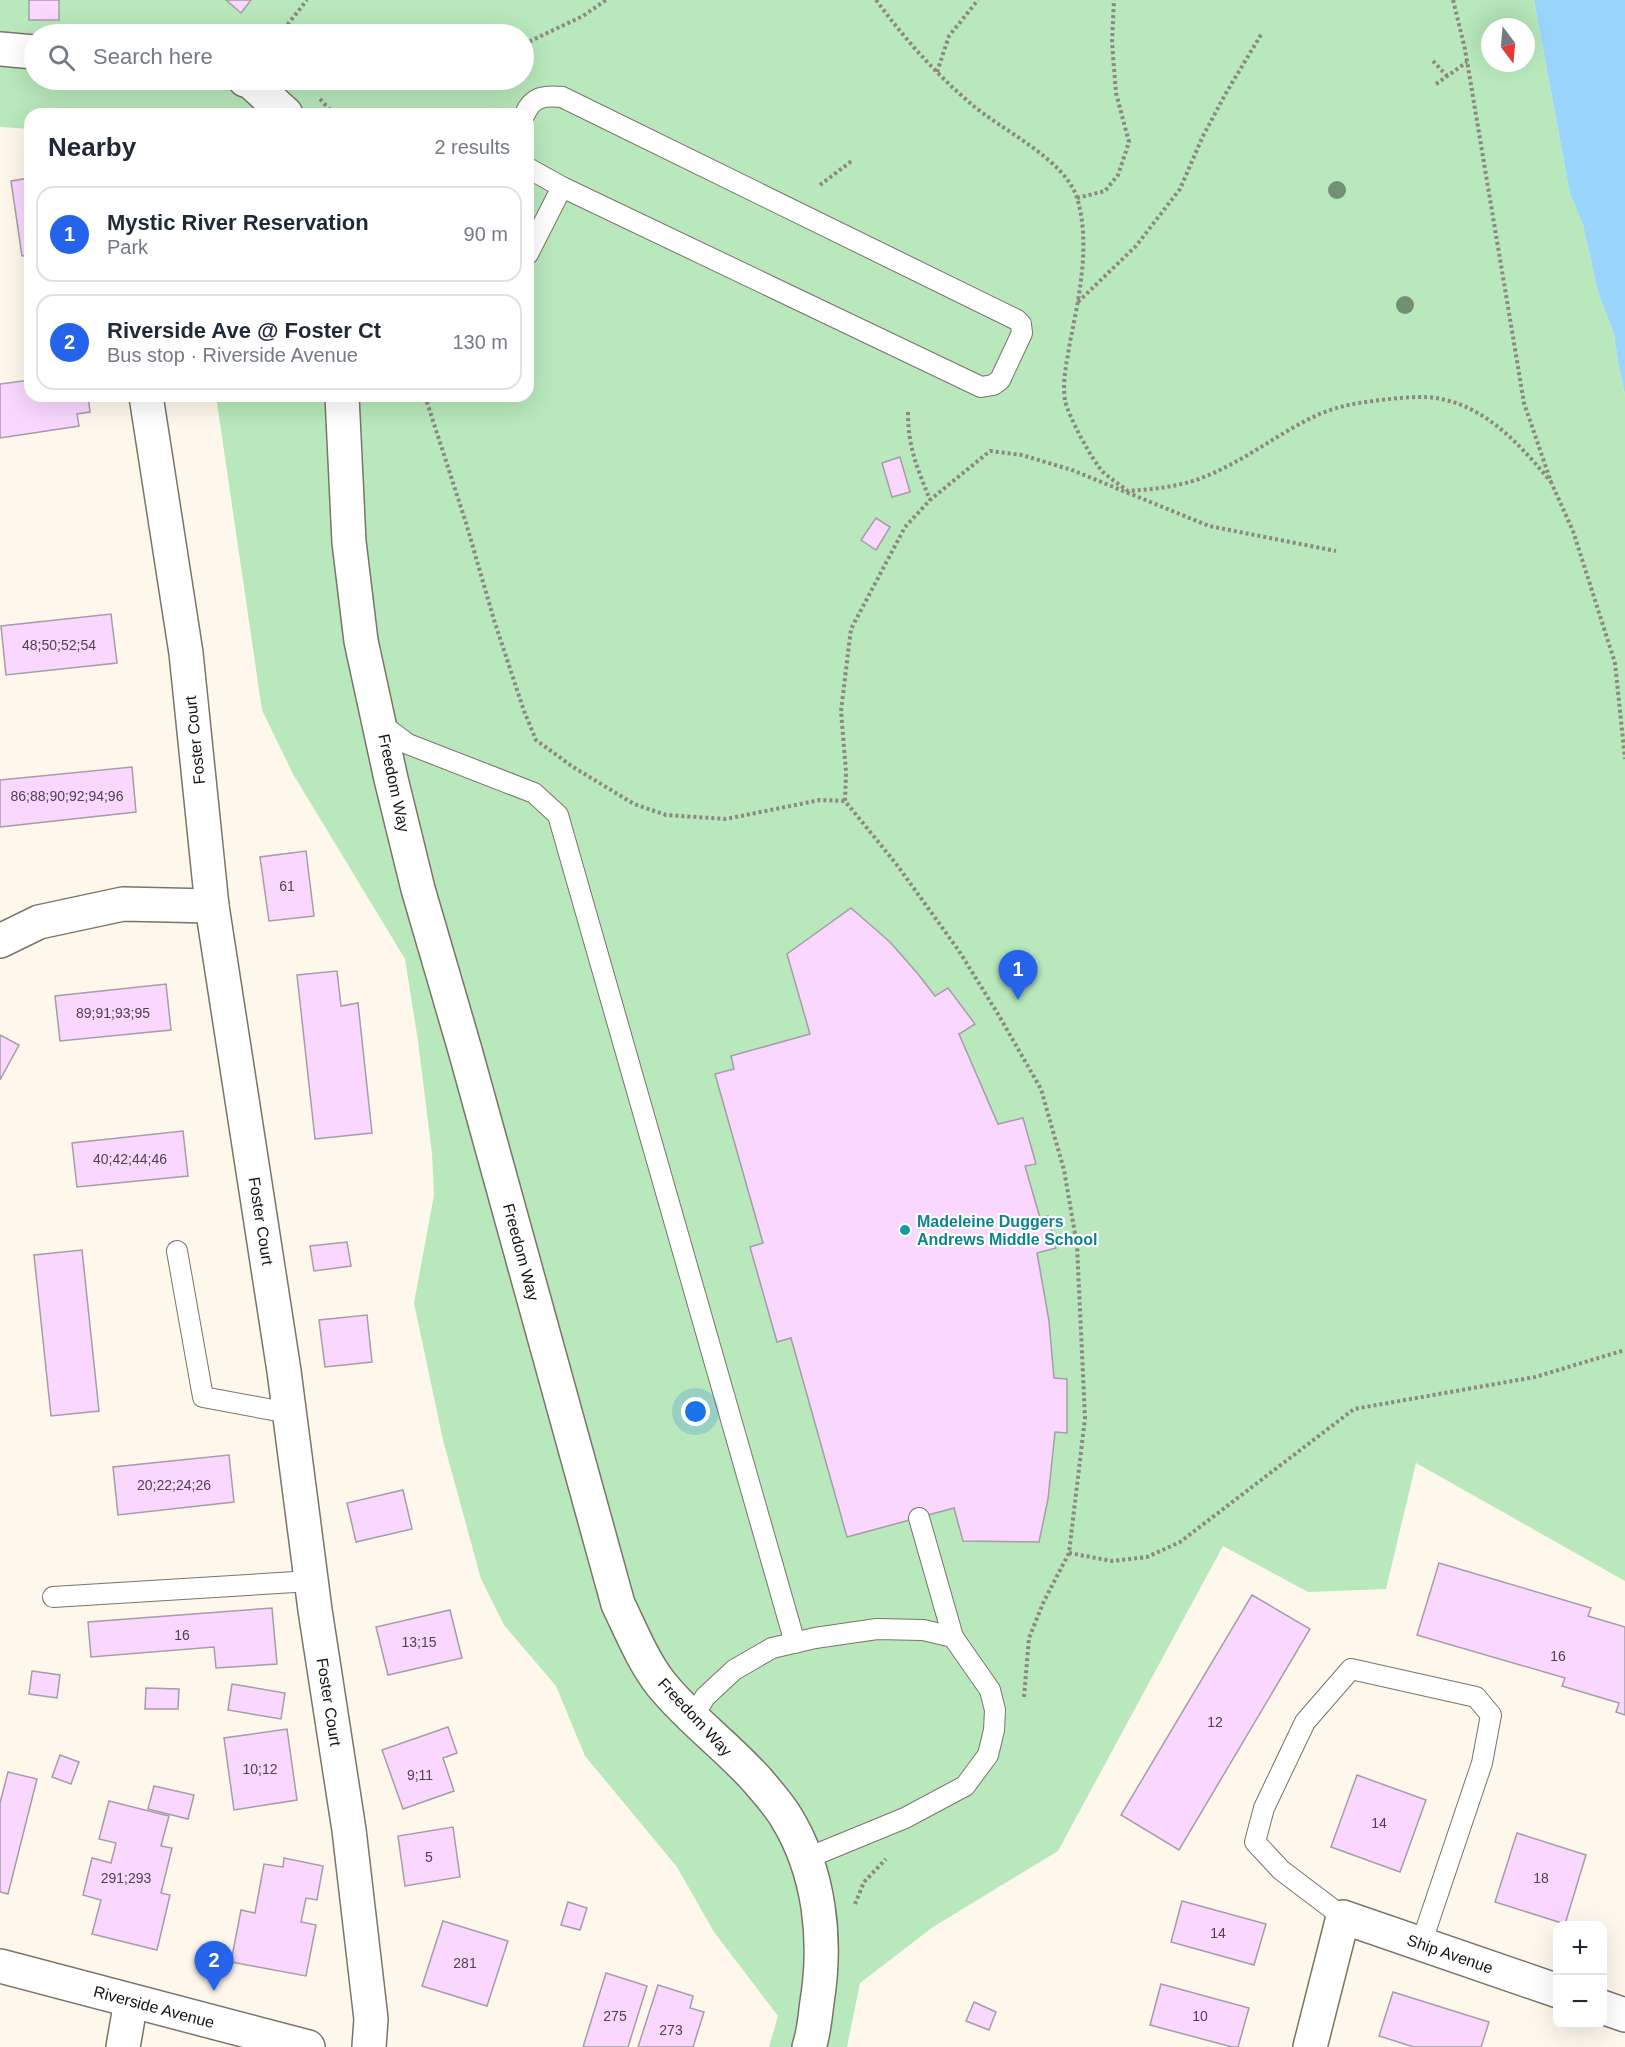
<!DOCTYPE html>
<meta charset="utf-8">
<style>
:root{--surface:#fff;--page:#f2f2f3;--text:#1f2937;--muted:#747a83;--line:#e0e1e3;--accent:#2563eb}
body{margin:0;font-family:Helvetica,sans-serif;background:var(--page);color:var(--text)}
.controls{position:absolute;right:18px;bottom:18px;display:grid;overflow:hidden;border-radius:12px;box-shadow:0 6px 24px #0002}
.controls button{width:54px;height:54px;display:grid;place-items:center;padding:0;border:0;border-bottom:2px solid var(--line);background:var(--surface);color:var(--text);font:30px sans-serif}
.compass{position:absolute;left:1481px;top:18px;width:54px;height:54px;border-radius:50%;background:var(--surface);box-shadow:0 6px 24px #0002;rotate:164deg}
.you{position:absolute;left:696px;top:1412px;width:21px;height:21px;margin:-15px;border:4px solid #fff;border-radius:50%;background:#1a73e8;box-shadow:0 0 0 9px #1a73e833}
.badge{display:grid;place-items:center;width:39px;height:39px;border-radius:50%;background:var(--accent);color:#fff;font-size:20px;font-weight:700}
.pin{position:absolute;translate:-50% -50px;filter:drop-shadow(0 2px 3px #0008)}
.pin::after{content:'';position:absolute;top:32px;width:21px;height:18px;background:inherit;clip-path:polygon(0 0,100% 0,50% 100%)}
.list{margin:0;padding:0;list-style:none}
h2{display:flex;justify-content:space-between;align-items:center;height:78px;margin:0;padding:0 24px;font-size:26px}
h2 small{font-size:20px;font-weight:400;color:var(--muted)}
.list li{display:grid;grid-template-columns:39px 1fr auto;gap:18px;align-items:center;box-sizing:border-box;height:96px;margin:0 12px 12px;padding:0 12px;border:2px solid var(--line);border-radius:18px}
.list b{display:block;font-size:22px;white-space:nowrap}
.list p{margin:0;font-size:20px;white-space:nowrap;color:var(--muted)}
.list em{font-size:20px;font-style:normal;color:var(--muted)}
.icon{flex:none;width:33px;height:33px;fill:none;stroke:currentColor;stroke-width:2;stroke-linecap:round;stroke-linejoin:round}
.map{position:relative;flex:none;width:1625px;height:2047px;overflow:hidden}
.search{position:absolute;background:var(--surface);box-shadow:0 6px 24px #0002;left:24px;top:24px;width:510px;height:66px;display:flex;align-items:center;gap:15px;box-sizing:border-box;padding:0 21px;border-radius:33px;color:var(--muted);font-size:22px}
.panel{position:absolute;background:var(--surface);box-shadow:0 6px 24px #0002;left:24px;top:108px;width:510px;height:294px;border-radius:18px}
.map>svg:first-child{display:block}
.green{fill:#b8e8bb;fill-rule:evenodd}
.water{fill:#9ad6fb}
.building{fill:#f9d7ff;stroke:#a59da7;stroke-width:1.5}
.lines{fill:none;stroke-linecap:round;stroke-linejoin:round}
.service-casing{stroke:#7a746a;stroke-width:22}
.minor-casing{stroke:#7a746a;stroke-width:36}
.secondary-casing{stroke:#7a746a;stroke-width:36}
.path{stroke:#8d8881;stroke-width:4;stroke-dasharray:3 3;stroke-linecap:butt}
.service{stroke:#fff;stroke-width:20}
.minor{stroke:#fff;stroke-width:33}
.secondary{stroke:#fff;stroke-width:33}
.tree{fill:#749074}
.culture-dot{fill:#0f9aa8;stroke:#fff;stroke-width:2}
.labels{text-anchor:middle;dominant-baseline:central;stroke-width:4.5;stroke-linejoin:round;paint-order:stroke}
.number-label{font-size:14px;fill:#4f444c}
.street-label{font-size:16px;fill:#161310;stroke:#fff}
.culture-label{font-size:16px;font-weight:bold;fill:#0d838f;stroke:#fff;text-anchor:start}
</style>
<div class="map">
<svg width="1625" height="2047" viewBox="0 0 1625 2047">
<rect width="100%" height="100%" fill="#fef8ec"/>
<path class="green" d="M0 0H1534L1570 194 1583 225 1598 292 1614 334 1618 362 1625 395V1581L1416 1463 1386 1589 1308 1592 1223 1546 1058 1851 933 1927 860 1983 847 2047H769L778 2016 714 1932 677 1867 585 1756 556 1686 504 1625 481 1579 443 1440 414 1303 434 1195 432 1154 418 1041 405 959 293 774 262 710 216 396H528V114H222L211 111 182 114H30V129L0 127ZM1490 27H1526V63H1490ZM34 34H524V80H34Z"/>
<path class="water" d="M1534 0H1625V395L1618 362 1614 334 1598 292 1583 225 1570 194Z"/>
<g class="building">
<rect x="29" y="0" width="30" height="20"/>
<path d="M226 0H251L241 13Z"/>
<path d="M30 178V255L22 256 11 181Z"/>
<path d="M30 380V396H88L90 412 77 414 79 426 0 438V384Z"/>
<path d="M900 457 910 492 892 497 882 463Z"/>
<path d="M876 518 890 527 876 550 861 540Z"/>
<path d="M111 614 117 663 6 675 1 626Z"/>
<path d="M132 767 136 812 0 827V780Z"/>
<path d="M306 851 314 916 269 921 260 857Z"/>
<path d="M851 908 890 942 918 974 935 996 948 988 975 1024 959 1034 998 1124 1023 1118 1036 1164 1025 1166 1040 1218 1048 1216 1056 1248 1037 1253 1049 1321 1054 1378 1067 1379V1433L1055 1432 1048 1499 1039 1542 963 1541 954 1508 847 1537 791 1338 777 1342 750 1247 763 1243 715 1074 734 1069 731 1056 810 1034 787 954Z"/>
<path d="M337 971 341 1006 358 1003 372 1133 315 1139 297 975Z"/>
<path d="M166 984 171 1030 60 1041 55 996Z"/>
<path d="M0 1035 19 1045 0 1080Z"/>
<path d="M183 1131 188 1176 77 1187 72 1143Z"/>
<path d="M347 1242 351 1266 314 1271 310 1246Z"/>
<path d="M82 1250 99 1411 51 1416 34 1255Z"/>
<path d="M367 1315 372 1362 325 1367 319 1320Z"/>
<path d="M229 1455 234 1502 118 1515 113 1467Z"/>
<path d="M403 1490 412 1529 356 1542 347 1503Z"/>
<path d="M1439 1563 1591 1608 1588 1616 1625 1627V1715L1616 1712 1619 1703 1562 1686 1565 1678 1417 1635Z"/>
<path d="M1252 1595 1310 1629 1179 1850 1121 1815Z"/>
<path d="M272 1608 277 1664 216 1668 214 1647 91 1657 88 1622Z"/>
<path d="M450 1610 462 1658 388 1675 376 1627Z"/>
<path d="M32 1671 60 1675 57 1698 29 1694Z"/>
<path d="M232 1684 285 1693 281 1719 228 1710Z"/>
<path d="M146 1688 179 1689 178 1709H145Z"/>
<path d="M448 1727 457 1753 443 1758 454 1791 403 1809 382 1750Z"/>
<path d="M287 1729 297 1800 234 1810 224 1738Z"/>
<path d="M60 1755 79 1762 71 1784 52 1777Z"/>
<path d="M8 1772 37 1779 8 1894 0 1892V1803Z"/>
<path d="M1357 1775 1426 1800 1400 1872 1331 1847Z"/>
<path d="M154 1786 194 1795 188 1819 148 1809Z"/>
<path d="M109 1801 169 1816 161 1846 172 1848 161 1893 170 1895 157 1950 92 1934 101 1900 83 1895 92 1858 111 1863 116 1843 99 1839Z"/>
<path d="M453 1827 460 1877 405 1886 398 1836Z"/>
<path d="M1517 1833 1586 1855 1565 1924 1495 1902Z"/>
<path d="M284 1858 323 1866 317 1900 306 1898 301 1922 316 1925 306 1976 231 1962 241 1910 255 1913 264 1864 283 1867Z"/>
<path d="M1182 1901 1266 1924 1254 1965 1171 1942Z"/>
<path d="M568 1902 587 1908 580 1930 561 1925Z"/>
<path d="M443 1921 508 1941 487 2006 422 1986Z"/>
<path d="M606 1973 647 1986 628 2047H583Z"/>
<path d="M1161 1984 1249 2008 1238 2047H1232L1150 2025Z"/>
<path d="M658 1985 693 1996 690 2008 704 2012 693 2047H638Z"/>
<path d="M1393 1992 1489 2022 1481 2047H1414L1379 2036Z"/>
<path d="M974 2002 996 2012 989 2030 966 2021Z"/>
</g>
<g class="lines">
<g class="service-casing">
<g id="service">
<path d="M525 114C532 97 544 95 562 97L1017 320 1021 324 1022 333 1000 380 993 385 981 387 562 187 528 168"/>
<path d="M528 254 562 187"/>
<path d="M381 724 408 744 534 793 558 815 795 1643"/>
<path d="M177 1251 203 1397 289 1413"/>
<path d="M919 1518 953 1637"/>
<path d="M53 1597 311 1581"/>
<path d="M692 1719 705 1697 734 1670 772 1648 815 1638 877 1629 923 1630 953 1637 990 1690 995 1710 994 1730 988 1755 965 1786 905 1818 805 1859"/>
<path d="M1343 1917 1281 1870 1255 1842 1264 1808 1305 1722 1351 1669 1476 1697 1491 1715 1482 1763 1421 1944"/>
</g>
</g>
<g class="minor-casing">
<g id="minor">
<path d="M0 49 34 52"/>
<path d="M245 80 250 81 286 114"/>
<path d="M146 396 186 653 212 906 284 1371 315 1610 349 1830 371 2019 369 2047"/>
<path d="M342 396 349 542 361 641 391 779 418 889 465 1050 618 1604C631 1631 643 1661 661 1684 690 1720 728 1747 758 1781 767 1792 779 1805 786 1817 820 1872 827 1940 817 2002 815 2017 814 2033 809 2047"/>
<path d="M0 941 39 922 123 904 212 906"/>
<path d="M1602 2007 1625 2015"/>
<path d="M123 2047 131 2001"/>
<path d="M1310 2047 1343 1917 1558 1991"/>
</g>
</g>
<g class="secondary-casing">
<path id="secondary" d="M0 1966 308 2047"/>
</g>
<g class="path">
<path d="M876 0C904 38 934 72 970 103 1001 130 1065 159 1077 198 1091 243 1079 297 1070 342 1067 362 1062 380 1065 400 1067 414 1093 462 1103 472 1111 479 1120 485 1128 491 1154 489 1179 487 1204 477 1242 462 1275 436 1311 418 1335 406 1356 403 1381 400 1398 398 1425 395 1441 399 1488 408 1522 447 1551 482"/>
<path d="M1453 0 1465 49 1524 403 1551 482 1573 531 1615 663 1625 759"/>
<path d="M280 34 307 0"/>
<path d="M524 44 583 16 606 0"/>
<path d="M1433 61 1447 76"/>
<path d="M937 72 949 36 978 0"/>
<path d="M1436 84 1467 62"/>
<path d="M320 99 334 114"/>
<path d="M820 185 853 160"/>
<path d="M1077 198 1105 191 1118 175 1129 142 1116 93 1112 42 1114 0"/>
<path d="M1078 302 1136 246 1180 189 1203 136 1226 93 1262 33"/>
<path d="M425 396 466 523 494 620 524 711 536 740 573 767 634 804 666 815 726 819 820 800 845 801"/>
<path d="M908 412C908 448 917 467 930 500"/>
<path d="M1069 1553 1112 1561 1147 1557 1180 1542 1354 1409 1535 1377 1625 1350"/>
<path d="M1024 1697 1029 1638 1044 1601 1069 1553 1085 1418 1077 1245 1064 1170 1041 1089 998 1014 959 951 897 865 845 801 846 772 841 711 851 629 905 527 930 500 990 451 1022 455 1072 470 1209 526 1336 551"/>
<path d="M855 1904 864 1882 886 1859"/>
</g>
<use href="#service" class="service"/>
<use href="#minor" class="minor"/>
<use href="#secondary" class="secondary"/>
</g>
<g class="tree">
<circle cx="1337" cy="190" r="9"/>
<circle cx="1405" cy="305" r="9"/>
</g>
<circle class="culture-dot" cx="905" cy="1230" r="6"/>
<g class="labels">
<g class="number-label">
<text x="59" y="645">48;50;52;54</text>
<text x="67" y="796">86;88;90;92;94;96</text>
<text x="287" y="886">61</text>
<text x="113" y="1013">89;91;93;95</text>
<text x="130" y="1159">40;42;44;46</text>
<text x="174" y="1485">20;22;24;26</text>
<text x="182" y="1635">16</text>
<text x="419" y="1642">13;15</text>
<text x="1558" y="1656">16</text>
<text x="1215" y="1722">12</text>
<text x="260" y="1769">10;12</text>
<text x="420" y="1775">9;11</text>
<text x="1379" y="1823">14</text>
<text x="429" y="1857">5</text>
<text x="126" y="1878">291;293</text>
<text x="1541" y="1878">18</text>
<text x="1218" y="1933">14</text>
<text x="465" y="1963">281</text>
<text x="615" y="2016">275</text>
<text x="1200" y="2016">10</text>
<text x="671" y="2030">273</text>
</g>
<g class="street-label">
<text transform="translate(195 740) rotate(-96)">Foster Court</text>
<text transform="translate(394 783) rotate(78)">Freedom Way</text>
<text transform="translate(261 1221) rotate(81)">Foster Court</text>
<text transform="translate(521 1252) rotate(75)">Freedom Way</text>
<text transform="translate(329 1702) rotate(81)">Foster Court</text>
<text transform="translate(695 1717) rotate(47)">Freedom Way</text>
<text transform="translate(1450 1954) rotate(19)">Ship Avenue</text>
<text transform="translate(154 2007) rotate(15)">Riverside Avenue</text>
</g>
<g class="culture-label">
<text x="917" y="1221">Madeleine Duggers<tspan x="917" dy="18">Andrews Middle School</tspan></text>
</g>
</g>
</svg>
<div class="controls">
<button>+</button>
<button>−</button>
</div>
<svg class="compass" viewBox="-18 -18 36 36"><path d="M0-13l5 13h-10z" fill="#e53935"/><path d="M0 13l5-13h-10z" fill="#747a83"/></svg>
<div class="you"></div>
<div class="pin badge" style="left:1018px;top:1000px">1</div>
<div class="pin badge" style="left:214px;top:1991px">2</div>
<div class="search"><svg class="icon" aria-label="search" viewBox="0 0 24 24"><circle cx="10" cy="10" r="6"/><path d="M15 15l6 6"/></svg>Search here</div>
<section class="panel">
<h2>Nearby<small>2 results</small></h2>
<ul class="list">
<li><span class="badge">1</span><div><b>Mystic River Reservation</b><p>Park</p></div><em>90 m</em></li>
<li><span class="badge">2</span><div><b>Riverside Ave @ Foster Ct</b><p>Bus stop · Riverside Avenue</p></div><em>130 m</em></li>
</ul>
</section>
</div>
